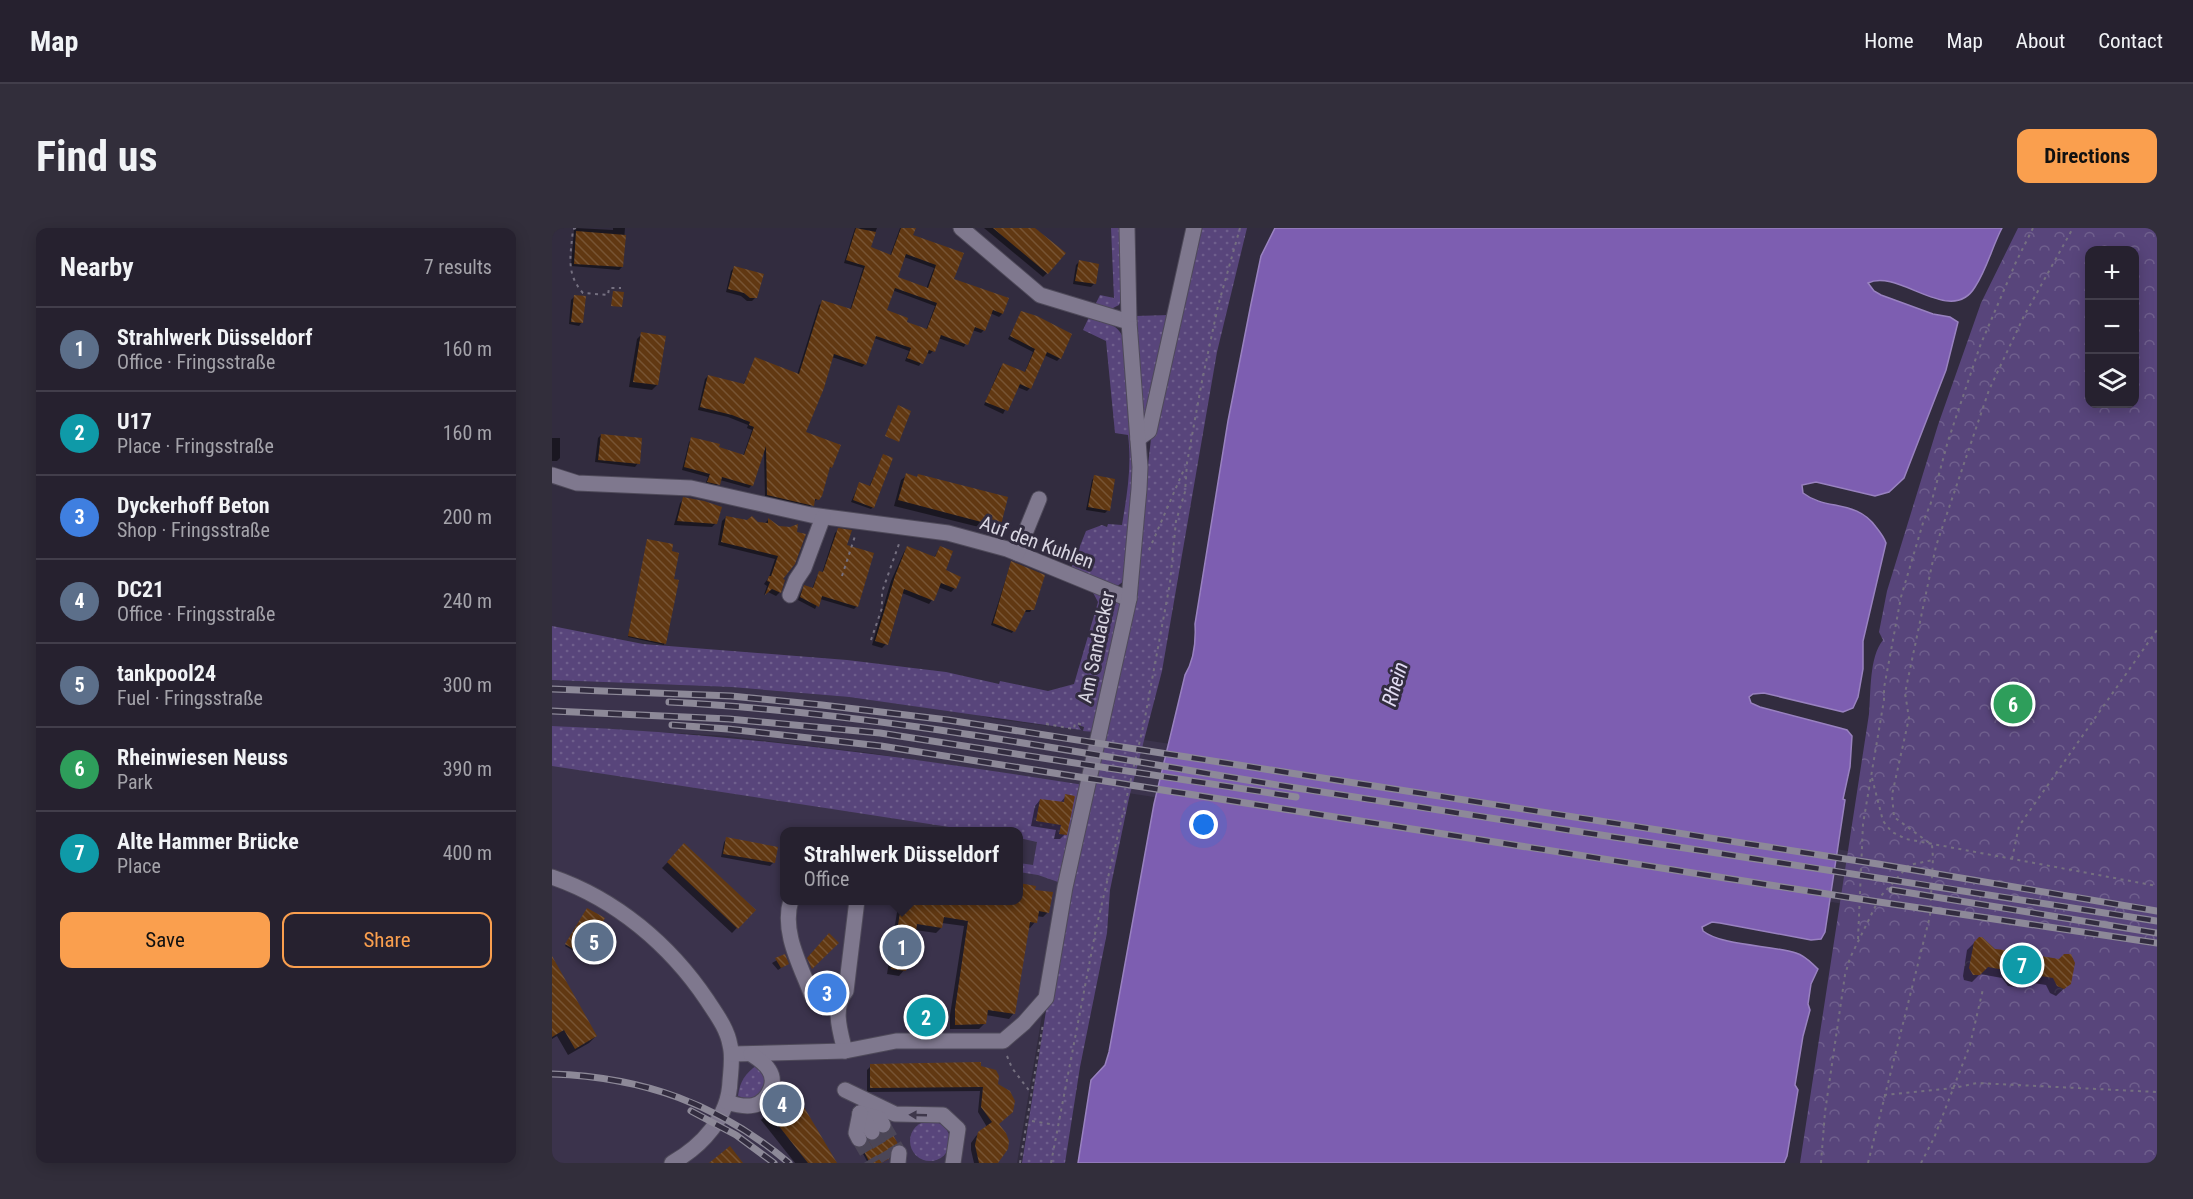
<!DOCTYPE html>
<meta charset="utf-8">
<style>
:root{--surface:#26212f;--page:#322e3b;--text:#f1f3f6;--muted:#a4a3aa;--line:#423e4b;--accent:#fa9f4e}
body{margin:0;font-family:"Roboto Condensed",sans-serif;background:var(--page);color:var(--text)}
.controls{position:absolute;right:18px;top:18px;display:grid;overflow:hidden;border-radius:12px;box-shadow:0 3px 15px #0003}
.controls button{width:54px;height:54px;display:grid;place-items:center;padding:0;border:0;border-bottom:2px solid var(--line);background:var(--surface);color:var(--text);font:30px sans-serif}
.you{position:absolute;left:652px;top:597px;width:21px;height:21px;margin:-15px;border:4px solid #fff;border-radius:50%;background:#1a73e8;box-shadow:0 0 0 9px #1a73e833}
.badge{display:grid;place-items:center;width:39px;height:39px;border-radius:50%;background:var(--accent);color:#fff;font-size:20px;font-weight:700}
.pin{position:absolute;translate:-50% -50%;border:3px solid #fff;box-shadow:0 2px 6px #0006}
.popup{position:absolute;left:228px;top:599px;width:243px;height:78px;box-sizing:border-box;display:grid;place-content:center;border-radius:12px;background:var(--surface);filter:drop-shadow(0 2px 4px #0005);font-size:20px;white-space:nowrap;color:var(--muted)}
.popup b{font-size:22px;color:var(--text)}
.popup::after{content:'';position:absolute;left:50%;top:100%;margin-left:-12px;border:12px solid transparent;border-top-color:var(--surface)}
.list{margin:0;padding:0;list-style:none}
h2{display:flex;justify-content:space-between;align-items:center;height:78px;margin:0;padding:0 24px;font-size:26px}
h2 small{font-size:20px;font-weight:400;color:var(--muted)}
.list li{display:grid;grid-template-columns:39px 1fr auto;gap:18px;align-items:center;box-sizing:border-box;height:84px;padding:0 24px;border-top:2px solid var(--line)}
.list b{display:block;font-size:22px;white-space:nowrap}
.list p{margin:0;font-size:20px;white-space:nowrap;color:var(--muted)}
.list em{font-size:20px;font-style:normal;color:var(--muted)}
.actions{display:flex;gap:12px;padding:18px 24px}
.actions a{flex:1;padding:14px 0;border:2px solid var(--accent);border-radius:12px;text-align:center;font-size:21px;color:var(--accent)}
.actions .main{background:var(--accent);color:#111}
.icon{flex:none;width:33px;height:33px;fill:none;stroke:currentColor;stroke-width:2;stroke-linecap:round;stroke-linejoin:round}
.map{position:relative;flex:none;width:1605px;height:935px;overflow:hidden;border-radius:12px}
header{display:flex;align-items:center;gap:36px;box-sizing:border-box;height:84px;padding:0 30px;background:var(--surface);border-bottom:2px solid var(--line)}
header strong{font-size:28px}
nav{display:flex;gap:33px;margin-inline-start:auto;font-size:21px}
.intro{display:flex;align-items:center;justify-content:space-between;box-sizing:border-box;height:144px;padding:0 36px}
h1{margin:0;font-size:42px}
.button{padding:15px 27px;border-radius:12px;background:var(--accent);color:#111;font-size:21px;font-weight:700}
main{display:flex;gap:36px;padding:0 36px}
aside{flex:1;background:var(--surface);border-radius:12px;box-shadow:0 3px 15px #0003}
.map>svg:first-child{display:block}
.built{fill:#3b334c}
.grass{fill:url(#grass-dots)}
.park{fill:url(#park-crowns);fill-rule:evenodd}
.water{fill:#7d5eb1;stroke:#9982c0;stroke-width:1.5}
.shadow{fill:#0007;fill-rule:evenodd}
.building{fill:url(#building-back-hatch);fill-rule:evenodd}
.lines{fill:none;stroke-linecap:round;stroke-linejoin:round}
.minor-tunnel{stroke:#4b4657;stroke-width:15;stroke-dasharray:15 8;stroke-linecap:butt}
.minor-casing{stroke:#4f4a5a;stroke-width:17}
.path{stroke:#757080;stroke-width:2;stroke-dasharray:3 4.5;stroke-linecap:butt}
.minor{stroke:#7f788e;stroke-width:15}
.rail-casing{stroke:#8d8998;stroke-width:7}
.rail{stroke:#322c3f;stroke-width:4.5;stroke-dasharray:14;stroke-linecap:butt}
.oneway{fill:#3e374b}
.labels{text-anchor:middle;dominant-baseline:central;stroke-width:6;stroke-linejoin:round;paint-order:stroke}
.street-label{font-size:20px;fill:#d9d6e2;stroke:#322c3f}
.water-label{font-size:21px;font-style:italic;fill:#e2dcf3;stroke:#322c3f}
</style>
<header>
<strong>Map</strong>
<nav><a>Home</a><a>Map</a><a>About</a><a>Contact</a></nav>
</header>
<div class="intro"><h1>Find us</h1><a class="button">Directions</a></div>
<main>
<aside>
<h2>Nearby<small>7 results</small></h2>
<ul class="list">
<li><span class="badge" style="background:#5c6f8a">1</span><div><b>Strahlwerk Düsseldorf</b><p>Office · Fringsstraße</p></div><em>160 m</em></li>
<li><span class="badge" style="background:#0f9aa8">2</span><div><b>U17</b><p>Place · Fringsstraße</p></div><em>160 m</em></li>
<li><span class="badge" style="background:#3f7fe0">3</span><div><b>Dyckerhoff Beton</b><p>Shop · Fringsstraße</p></div><em>200 m</em></li>
<li><span class="badge" style="background:#5c6f8a">4</span><div><b>DC21</b><p>Office · Fringsstraße</p></div><em>240 m</em></li>
<li><span class="badge" style="background:#5c6f8a">5</span><div><b>tankpool24</b><p>Fuel · Fringsstraße</p></div><em>300 m</em></li>
<li><span class="badge" style="background:#2e9e5b">6</span><div><b>Rheinwiesen Neuss</b><p>Park</p></div><em>390 m</em></li>
<li><span class="badge" style="background:#0f9aa8">7</span><div><b>Alte Hammer Brücke</b><p>Place</p></div><em>400 m</em></li>
</ul>
<div class="actions"><a class="main">Save</a><a>Share</a></div>
</aside>
<div class="map">
<svg width="1605" height="935" viewBox="0 0 1605 935">
<defs>
<pattern id="grass-dots" width="8" height="8" patternUnits="userSpaceOnUse" patternTransform="scale(1.5)"><rect width="8" height="8" fill="#58457b"/><path d="M2 2h.1M6 6h.1" fill="none" stroke="#6f5f8d" stroke-width="1.8" stroke-linecap="round"/></pattern>
<pattern id="park-crowns" width="20" height="18" patternUnits="userSpaceOnUse" patternTransform="scale(1.5)"><rect width="20" height="18" fill="#58457b"/><path d="M2 6a3 3 0 1 1 6 0M12 15a3 3 0 1 1 6 0" fill="none" stroke="#6f5f8d"/></pattern>
<pattern id="building-back-hatch" width="6" height="6" patternUnits="userSpaceOnUse" patternTransform="scale(1.5)"><rect width="6" height="6" fill="#613812"/><path d="M-1 5l2 2M0 0l6 6M5-1l2 2" fill="none" stroke="#775434"/></pattern>
</defs>
<rect width="100%" height="100%" fill="#322c3f"/>
<g class="built">
<path d="M0 452 179 459 297 469 422 486 442 491 529 502 1328 628 1318 680 318 525 175 508 0 498Z"/>
<path d="M0 535 437 603 233 604V672H467V608L519 616 465 935H0Z"/>
</g>
<g class="grass">
<path d="M559 0H570L572 63 567 77 559 81 543 77 548 67 562 70Z"/>
<path d="M646 0H695L665 124 610 443 577 570 558 662 555 705 528 839 513 935H470L496 770 593 262 599 211Z"/>
<path d="M618 87 591 198 583 88Z"/>
<path d="M537 89C554 95 567 95 573 114L584 227 572 353 564 359 518 343 534 303 550 297 555 299 556 296 570 297C575 267 580 238 576 207L563 205 554 113 531 102Z"/>
<path d="M538 359 565 372 569 381 542 504 531 503 532 499 526 497 529 502 297 469 179 459 0 452V398L91 416 295 432 394 444 447 456 448 453 496 463 522 456 546 374Z"/>
<path d="M0 498C179 505 355 529 532 557L509 655 486 647 467 644V635L481 637 485 614 467 610V604L423 603 0 538Z"/>
<path d="M205 837 215 847 211 866 197 872 186 868C188 853 193 846 205 837Z"/>
<circle cx="378" cy="913" r="20"/>
</g>
<path class="park" d="M1466 0H1605V935H1248L1317 486C1319 465 1317 429 1331 412L1327 404 1335 363 1386 197 1429 75ZM1538 22H1582V176H1538Z"/>
<path class="water" d="M723 0H1450C1440 19 1435 41 1423 59 1399 99 1347 40 1316 55L1322 63 1329 67 1381 86 1398 89 1406 94 1394 142 1352 250 1337 264 1323 268 1264 254 1250 257 1251 265C1274 283 1304 271 1324 299 1328 304 1332 309 1334 315L1311 413V441L1306 469 1301 480 1291 484 1212 465 1201 466 1197 469 1199 475 1208 479 1288 500 1295 502 1300 508 1298 539 1291 571 1293 572 1273 704 1269 711 1259 712 1168 695 1160 694 1150 699 1151 703C1170 718 1219 717 1244 725 1254 728 1259 735 1266 741L1259 756 1256 776 1258 782 1251 808 1243 857 1246 862 1235 928 1232 935H526L539 852 553 837 557 824 602 576 633 447C642 432 644 413 643 396L676 193 699 76 709 28Z"/>
<g class="shadow">
<path d="M24 0 61 2V0H73L70 39 67 42 19 38 22 2Z"/>
<path d="M303 0H325L317 20 338 28 348 0H362L360 8 400 52 455 71 450 86 447 89 438 85 432 102 429 105 420 102 412 119 386 110 381 123 378 126 374 125 367 138 353 133 357 123 322 110 313 136 310 139 280 129 252 205 279 239 275 243 266 271 261 274 257 280 213 270 212 223 200 257 197 260 168 252 164 259 153 257 156 249 130 242 137 214 140 211 191 228 200 202 195 200 196 197 176 189 146 182 153 151 156 148 191 157 204 130 245 147 267 77 271 74 298 82 311 40 292 35ZM352 29 382 40 374 61 344 50ZM340 62 383 78 374 102 353 95 333 83Z"/>
<path d="M432 0H483L495 45 491 49Z"/>
<path d="M527 34 542 56 539 59 521 56 524 37Z"/>
<path d="M182 40 204 69 200 73H195L189 68 174 64 179 43Z"/>
<path d="M23 68 30 94 27 98 17 96 19 72Z"/>
<path d="M470 85 508 130 505 133 492 127 478 160 475 163 465 159 451 186 432 177 448 140 451 137 472 146 481 124 456 111Z"/>
<path d="M90 106 105 157 100 162 77 159 85 111Z"/>
<path d="M49 207 86 235 83 239 43 234 46 210Z"/>
<path d="M0 210H8V230L5 233H0Z"/>
<path d="M331 228 321 279 319 281 299 274 307 256 317 259Z"/>
<path d="M355 247 364 250 366 247 447 296 442 301 432 299 431 300 342 278 349 252Z"/>
<path d="M543 249 556 282 553 285 534 282 540 252Z"/>
<path d="M132 271 164 295 160 299 122 297 128 275Z"/>
<path d="M174 289 212 296 216 292 226 300 228 352 231 353 227 365 224 368 216 364 212 367 215 358 212 356 217 349 223 331 166 317 170 293Z"/>
<path d="M286 302 294 318 305 378 302 381 268 371 263 381 246 372 250 362 253 359 260 361 265 348 270 345 283 305Z"/>
<path d="M96 312 121 352 112 417 76 409Z"/>
<path d="M388 319 392 343 407 349 402 361 399 364 386 359 380 372 377 376 350 365 334 416 330 420 320 417 339 353 352 324 355 320 382 330Z"/>
<path d="M459 335 480 381 478 384H471L460 405 439 397Z"/>
<path d="M514 568 513 606 508 611H502L504 602 479 598 483 578 488 572 508 575Z"/>
<path d="M175 611 222 634 218 638 169 629 172 614Z"/>
<path d="M132 617 202 682 180 705 110 640Z"/>
<path d="M481 663 496 684 491 689 484 688 483 694 478 700 475 699 462 785 457 791 434 787 433 795 427 801H398V787L412 698 390 695 389 700 384 705 363 702 362 710 357 714 352 742 347 748 335 746 347 672H467Z"/>
<path d="M34 683 30 726 29 727 13 718Z"/>
<path d="M1425 712 1442 722 1518 755 1504 768 1498 765 1494 757 1469 753 1463 759 1456 758 1450 750 1428 746 1420 754 1412 752 1411 748 1415 722Z"/>
<path d="M232 728 235 736 226 742 220 735Z"/>
<path d="M0 731 44 808 37 815 16 827 5 808 0 811Z"/>
<path d="M428 836 445 896 444 935H422L419 922V915L424 908 435 899 426 884 428 863 315 864V842L319 838Z"/>
<path d="M240 864 283 935H243L209 892Z"/>
<path d="M317 914 337 920 328 935H316L309 922Z"/>
</g>
<g class="building">
<path d="M304 0 324 4 319 19 339 27 349 0H364L361 7 412 25 402 51 457 70 451 86 441 82 433 103 423 99 416 117 389 107 383 124 377 122 371 136 355 130 359 120 324 108 314 137 282 126 272 160 254 204 289 217 280 240 278 239 270 268 267 272 263 271 262 278 215 267 214 218 201 258 170 249 168 257 155 254 158 246 132 239 139 209 168 216 167 219 192 227 202 199 197 197 198 194 180 187 148 179 156 147 192 156 203 129 247 146 270 72 299 81 313 38 294 32ZM354 26 384 37 376 60 346 49ZM343 60 385 75 375 101 355 94 356 90 335 82Z"/>
<path d="M441 0H483L514 25 496 46Z"/>
<path d="M24 3 74 7 71 39 22 36Z"/>
<path d="M527 32 547 36 544 56 523 53Z"/>
<path d="M182 38 212 46 205 70H198L192 65 176 61Z"/>
<path d="M61 63 72 64 70 79 59 78Z"/>
<path d="M22 67 34 68 31 95 19 94Z"/>
<path d="M469 83 485 88 520 106 509 131 495 124 479 161 468 156 456 183 433 174 451 135 473 144 483 121 458 108Z"/>
<path d="M89 104 114 108 106 157 81 154Z"/>
<path d="M346 177 359 183 347 214 333 208Z"/>
<path d="M49 206 90 210 88 236 46 232Z"/>
<path d="M331 226 341 230 322 280 301 272 307 254 318 258Z"/>
<path d="M354 245 365 249 366 246 456 269 449 297 438 294 437 296 346 272Z"/>
<path d="M542 247 563 251 558 283 536 279Z"/>
<path d="M131 269 152 273 170 279 165 296 125 293Z"/>
<path d="M174 288 195 292 200 288 206 294 216 295V290L227 298 238 299 246 296 245 304 254 306 243 336 231 351 233 352 229 365 220 361 213 367 218 354 215 353 217 348H219L226 328 169 314Z"/>
<path d="M286 300 300 302 295 317 322 325 306 379 270 368 267 379 248 369 252 357 261 360 267 343 271 344Z"/>
<path d="M95 311 121 316 120 323 127 325 122 351 127 352 114 416 76 408Z"/>
<path d="M355 318 383 329 388 318 401 323 394 342 409 349 404 361 389 355 382 373 352 361 336 417 323 413 343 348Z"/>
<path d="M459 333 493 347 482 382H474L463 404 441 395Z"/>
<path d="M513 566 523 568 515 607 507 606 509 597 484 593 488 571 512 574Z"/>
<path d="M174 609 226 619 223 635 171 626Z"/>
<path d="M132 615 204 682 186 701 115 634Z"/>
<path d="M467 655 484 658 483 662 501 664 497 685 487 683 485 695 478 694 463 786 436 782 434 796 403 797V781L416 693 392 689 390 700 365 696 363 711 359 710 354 743 339 741 350 672H467Z"/>
<path d="M35 680 53 690 31 727 13 716Z"/>
<path d="M277 705 287 715 260 741 255 730Z"/>
<path d="M1427 709H1430L1443 721 1462 723 1472 718 1483 727 1507 731 1512 726H1519L1523 735 1519 756 1512 761 1505 758 1501 750 1477 746 1472 752 1467 753 1463 751 1458 743 1436 739 1428 747H1421L1417 740 1422 714Z"/>
<path d="M233 726 237 736 229 740 223 730Z"/>
<path d="M0 728 45 808 23 821 12 802 0 809Z"/>
<path d="M429 834V838L444 842 447 848 446 856 458 863 463 873 461 884 447 896 454 905 457 913 456 921 446 935H427L423 917 426 904 440 894 429 879 431 859 318 860V836Z"/>
<path d="M240 862 246 869 285 935H256L215 883Z"/>
<path d="M339 903 346 916 339 920 337 931 329 935H318L310 920 316 913 325 912 329 906Z"/>
<path d="M178 918 191 935H157Z"/>
</g>
<g class="lines">
<g class="minor-tunnel">
<path d="M331 897 347 925"/>
<path d="M320 904 336 931"/>
<path d="M307 911 321 935"/>
</g>
<g class="minor-casing">
<g id="minor">
<path d="M409 0 488 67 577 94"/>
<path d="M586 211 597 203 642 0"/>
<path d="M0 247 25 255 139 260 259 287 396 305 455 321 577 371"/>
<path d="M465 325 487 271"/>
<path d="M238 367 244 352 252 340 271 289"/>
<path d="M0 649C64 671 118 717 155 772 164 786 175 800 178 817 181 828 179 841 178 853 177 889 150 918 120 935"/>
<path d="M239 672C229 704 249 738 260 768L270 771 286 772"/>
<path d="M293 823C288 803 280 780 294 763L305 672"/>
<path d="M180 826 293 823 344 813H451L472 795 494 770 513 659 577 371 587 261 588 239 577 94 575 0"/>
<path d="M293 862 343 886 391 887 406 901 401 935"/>
<path d="M175 874C193 880 211 882 219 860 221 854 221 848 217 842 213 835 205 830 199 826"/>
<path d="M308 885 328 891 331 897"/>
<path d="M308 885 320 904"/>
<path d="M307 911 304 905 308 885"/>
<path d="M346 935 347 925"/>
</g>
</g>
<g class="path">
<path d="M24 0 21 1C19 26 13 45 31 65L56 67 57 60H69"/>
<path d="M597 322 633 239"/>
<path d="M290 348 303 308"/>
<path d="M319 412 330 380V364L348 313"/>
<path d="M494 496 522 501 523 495 533 497"/>
<path d="M1320 550 1331 593 1340 604 1354 611 1605 658"/>
<path d="M1460 631 1467 598 1605 402"/>
<path d="M1306 711 1311 596 1332 472V460L1349 369 1371 295 1380 272 1396 213 1428 118 1464 34 1481 0"/>
<path d="M455 828 460 840 479 865"/>
<path d="M1332 867 1402 860 1425 855 1605 864"/>
<path d="M480 893 498 896"/>
<path d="M468 935 491 796"/>
<path d="M499 935 544 701 592 495 618 355 624 293 633 264 635 235 650 153 666 78 688 0"/>
<path d="M1269 935 1273 884 1293 747 1298 730 1328 669 1357 637 1381 632"/>
<path d="M1316 935 1378 688 1381 630 1380 617 1342 589 1340 567 1357 490 1353 465 1384 318 1437 162 1472 88 1521 0"/>
<path d="M1369 935 1382 910 1418 817 1431 761"/>
</g>
<use href="#minor" class="minor"/>
<g class="rail-casing">
<g id="rail">
<path d="M0 461 179 468 270 477 396 492 1326 636 1605 683"/>
<path d="M117 474C326 485 532 526 738 559 1027 604 1316 648 1605 693"/>
<path d="M0 483 177 491 328 505 744 569"/>
<path d="M120 497 176 501 329 518 1320 673 1605 715"/>
<path d="M1340 662 1605 705"/>
<path d="M0 846C91 849 167 876 237 935"/>
<path d="M139 883 184 907 222 935"/>
</g>
</g>
<use href="#rail" class="rail"/>
</g>
<defs><path id="oneway-solid" d="M-6-.8H1V-3.2L6.5 0L1 3.2V.8H-6Z" transform="scale(1.5)"/></defs>
<use class="oneway" href="#oneway-solid" transform="translate(366 887) rotate(-178)"/>
<g class="labels">
<g class="street-label">
<text transform="translate(485 314) rotate(20)">Auf den Kuhlen</text>
<text transform="translate(544 419) rotate(-78)">Am Sandacker</text>
</g>
<g class="water-label">
<text transform="translate(843 456) rotate(-73)">Rhein</text>
</g>
</g>
</svg>
<div class="controls">
<button>+</button>
<button>−</button>
<button><svg class="icon" aria-label="layers" viewBox="0 0 24 24"><path d="M12 4l9 5-9 5-9-5zM3 14l9 5 9-5"/></svg></button>
</div>
<div class="you"></div>
<div class="pin badge" style="left:350px;top:719px;background:#5c6f8a">1</div>
<div class="popup"><b>Strahlwerk Düsseldorf</b>Office</div>
<div class="pin badge" style="left:374px;top:789px;background:#0f9aa8">2</div>
<div class="pin badge" style="left:275px;top:765px;background:#3f7fe0">3</div>
<div class="pin badge" style="left:230px;top:876px;background:#5c6f8a">4</div>
<div class="pin badge" style="left:42px;top:714px;background:#5c6f8a">5</div>
<div class="pin badge" style="left:1461px;top:476px;background:#2e9e5b">6</div>
<div class="pin badge" style="left:1470px;top:737px;background:#0f9aa8">7</div>
</div>
</main>
